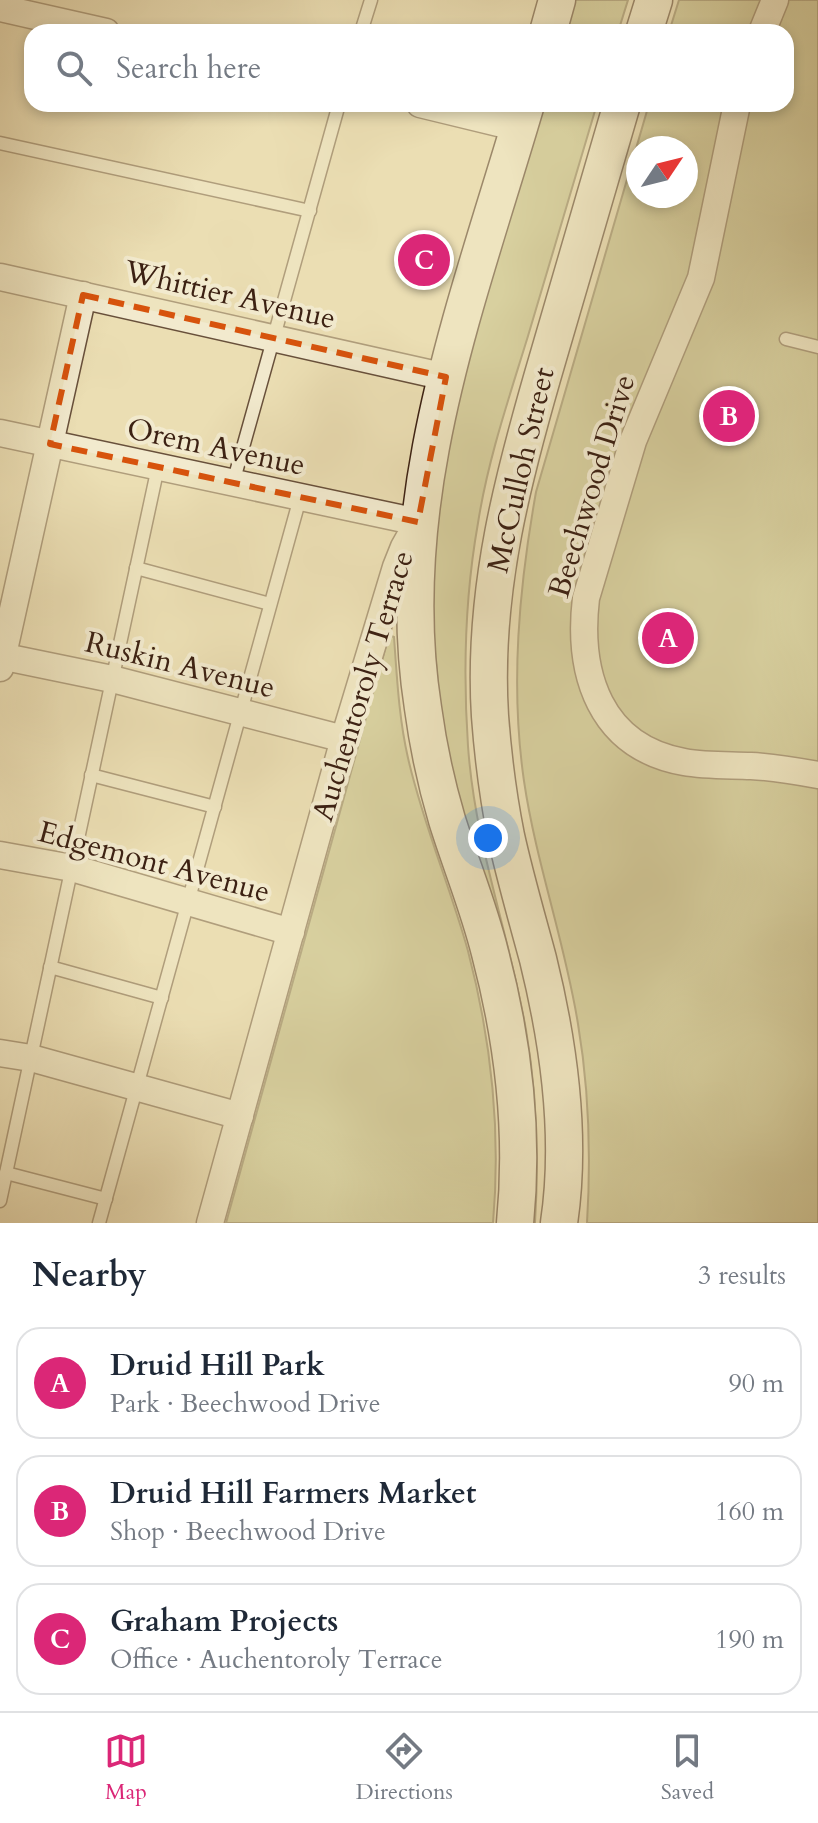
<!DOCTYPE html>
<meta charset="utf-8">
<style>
:root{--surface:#fff;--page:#f6f6f7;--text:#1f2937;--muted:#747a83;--line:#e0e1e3;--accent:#db2777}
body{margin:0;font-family:Cardo,serif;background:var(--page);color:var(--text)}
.compass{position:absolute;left:626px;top:136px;width:72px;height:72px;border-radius:50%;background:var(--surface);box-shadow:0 4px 12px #0003;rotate:55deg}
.you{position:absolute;left:488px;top:838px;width:28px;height:28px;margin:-20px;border:6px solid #fff;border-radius:50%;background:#1a73e8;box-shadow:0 0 0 12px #1a73e833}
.badge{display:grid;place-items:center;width:52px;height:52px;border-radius:50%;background:var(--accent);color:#fff;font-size:26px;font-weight:700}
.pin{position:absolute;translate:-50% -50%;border:4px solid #fff;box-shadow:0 2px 8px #0006}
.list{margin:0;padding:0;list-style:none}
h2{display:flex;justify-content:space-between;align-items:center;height:104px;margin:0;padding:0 32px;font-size:34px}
h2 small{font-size:26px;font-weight:400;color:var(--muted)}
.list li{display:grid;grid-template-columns:52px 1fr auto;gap:24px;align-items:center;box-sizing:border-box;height:112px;margin:0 16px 16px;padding:0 16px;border:2px solid var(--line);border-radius:24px}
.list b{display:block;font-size:30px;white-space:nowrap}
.list p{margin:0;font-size:26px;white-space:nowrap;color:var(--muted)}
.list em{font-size:26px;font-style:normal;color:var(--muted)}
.icon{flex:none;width:44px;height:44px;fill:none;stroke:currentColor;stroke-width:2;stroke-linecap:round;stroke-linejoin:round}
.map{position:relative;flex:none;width:818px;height:1223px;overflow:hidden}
.search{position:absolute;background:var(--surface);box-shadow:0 4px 12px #0003;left:24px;right:24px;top:24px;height:88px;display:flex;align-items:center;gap:20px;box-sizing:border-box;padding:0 28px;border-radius:24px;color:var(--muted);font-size:30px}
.sheet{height:488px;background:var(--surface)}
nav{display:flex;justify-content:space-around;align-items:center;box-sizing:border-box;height:112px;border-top:2px solid var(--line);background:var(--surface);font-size:22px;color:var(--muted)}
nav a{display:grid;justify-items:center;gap:4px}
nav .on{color:var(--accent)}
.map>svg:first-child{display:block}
.green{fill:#c0bf87;stroke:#7e704d;stroke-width:2;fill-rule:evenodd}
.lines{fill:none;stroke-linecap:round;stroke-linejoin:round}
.lane-casing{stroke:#68503b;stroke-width:15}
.street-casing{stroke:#68503b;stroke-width:29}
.secondary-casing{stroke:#3c2113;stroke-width:39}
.lane{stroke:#f2eace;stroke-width:12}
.street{stroke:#f2eace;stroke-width:26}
.secondary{stroke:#f2eace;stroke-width:36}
.marked{fill:none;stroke:#d7530d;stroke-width:6;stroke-dasharray:16 10;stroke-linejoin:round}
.labels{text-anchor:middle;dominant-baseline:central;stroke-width:8;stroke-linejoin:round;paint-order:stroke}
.street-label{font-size:30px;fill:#3c2113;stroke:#f2eace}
</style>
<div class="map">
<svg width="818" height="1223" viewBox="0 0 818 1223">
<rect width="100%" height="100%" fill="#ebdeb3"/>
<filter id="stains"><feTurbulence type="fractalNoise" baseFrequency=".0025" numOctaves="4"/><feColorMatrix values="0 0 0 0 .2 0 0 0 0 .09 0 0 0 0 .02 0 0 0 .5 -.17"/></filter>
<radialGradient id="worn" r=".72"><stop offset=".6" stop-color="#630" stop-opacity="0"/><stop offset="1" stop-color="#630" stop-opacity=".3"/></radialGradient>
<g class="green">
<path d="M574 0H628L618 32H564Z"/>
<path d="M679 0H818V1223H587C591 1157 589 1089 578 1024 565 942 536 863 524 781 510 685 519 587 536 492L649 104H786V32H669ZM638 148H686V196H638Z"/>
<path d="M542 104H597C574 181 551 259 528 336 509 398 488 459 478 523 465 596 463 672 468 746 475 846 509 933 526 1030 537 1094 539 1159 535 1223H529L445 759 428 578 453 407Z"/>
<path d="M389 635 394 637C397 678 399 719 408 758 423 824 450 886 468 951 491 1039 501 1132 493 1223H226Z"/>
</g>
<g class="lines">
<g class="lane-casing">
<g id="lane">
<path d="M361 32 371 0"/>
<path d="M0 143 310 211"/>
<path d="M786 339 818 347"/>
<path d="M233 483 339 104"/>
<path d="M136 568 270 604"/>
<path d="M91 775 215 807"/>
<path d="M50 967 162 998"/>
<path d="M6 1173 106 1199"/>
<path d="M0 1201 158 467"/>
<path d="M99 1223 300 498"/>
</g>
</g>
<g class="street-casing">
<g id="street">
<path d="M0 8 106 32"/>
<path d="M762 32 775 0"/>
<path d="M420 104 519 128"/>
<path d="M737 104 701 278 633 441 586 598C577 674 600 747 684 762 706 766 729 765 751 766 774 767 796 771 818 775"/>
<path d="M0 277 446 377"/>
<path d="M0 433 418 522 404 547 396 567 344 739 210 1223"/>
<path d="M0 656 112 679 344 739"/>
<path d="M0 668 83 295"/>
<path d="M0 855 72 868 291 932"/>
<path d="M0 1053 31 1058 240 1116"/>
</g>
</g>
<g class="secondary-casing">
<g id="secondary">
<path d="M548 32 557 0"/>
<path d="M644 32 654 0"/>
<path d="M515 1223C524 1133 513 1040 490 953 479 908 461 865 447 820 436 783 428 745 423 708 390 498 468 302 526 104"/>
<path d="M559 1223C572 1136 559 1044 538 959 527 918 515 877 506 836 498 796 493 756 490 716 482 590 514 473 549 354 573 270 598 187 622 104"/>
</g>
</g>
<use href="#lane" class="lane"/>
<use href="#street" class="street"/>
<use href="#secondary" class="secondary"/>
</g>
<path d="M0 0H818V1223H0ZM83 295 446 377 418 522 50 444Z" fill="#ebdeb3" fill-opacity=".55" fill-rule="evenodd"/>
<path class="marked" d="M83 295 446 377 418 522 50 444Z"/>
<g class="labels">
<g class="street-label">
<text transform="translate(230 295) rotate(13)">Whittier Avenue</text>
<text transform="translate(216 447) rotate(12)">Orem Avenue</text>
<text transform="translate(521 470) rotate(-77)">McCulloh Street</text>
<text transform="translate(592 486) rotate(-73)">Beechwood Drive</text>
<text transform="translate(180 665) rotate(14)">Ruskin Avenue</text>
<text transform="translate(363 686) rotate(-73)">Auchentoroly Terrace</text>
<text transform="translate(154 862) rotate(15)">Edgemont Avenue</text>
</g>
</g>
<rect width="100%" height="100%" filter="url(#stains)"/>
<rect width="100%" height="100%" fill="url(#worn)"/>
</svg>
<svg class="compass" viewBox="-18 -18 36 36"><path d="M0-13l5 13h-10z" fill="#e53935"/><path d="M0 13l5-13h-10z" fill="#747a83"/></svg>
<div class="you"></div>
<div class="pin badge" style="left:668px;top:638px">A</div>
<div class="pin badge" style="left:729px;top:416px">B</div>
<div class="pin badge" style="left:424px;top:260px">C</div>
<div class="search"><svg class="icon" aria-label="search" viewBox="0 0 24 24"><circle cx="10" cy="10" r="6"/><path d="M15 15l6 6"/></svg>Search here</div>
</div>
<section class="sheet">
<h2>Nearby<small>3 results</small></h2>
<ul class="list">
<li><span class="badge">A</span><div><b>Druid Hill Park</b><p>Park · Beechwood Drive</p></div><em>90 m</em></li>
<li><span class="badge">B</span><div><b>Druid Hill Farmers Market</b><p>Shop · Beechwood Drive</p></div><em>160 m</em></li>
<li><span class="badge">C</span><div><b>Graham Projects</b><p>Office · Auchentoroly Terrace</p></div><em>190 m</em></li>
</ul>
</section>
<nav>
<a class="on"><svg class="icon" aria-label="map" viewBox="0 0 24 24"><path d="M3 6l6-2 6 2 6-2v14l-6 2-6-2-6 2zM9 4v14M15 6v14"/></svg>Map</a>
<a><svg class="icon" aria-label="directions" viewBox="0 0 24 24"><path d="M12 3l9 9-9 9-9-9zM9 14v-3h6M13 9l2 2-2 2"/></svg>Directions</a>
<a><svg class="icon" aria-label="saved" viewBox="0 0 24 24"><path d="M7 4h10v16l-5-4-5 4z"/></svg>Saved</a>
</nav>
